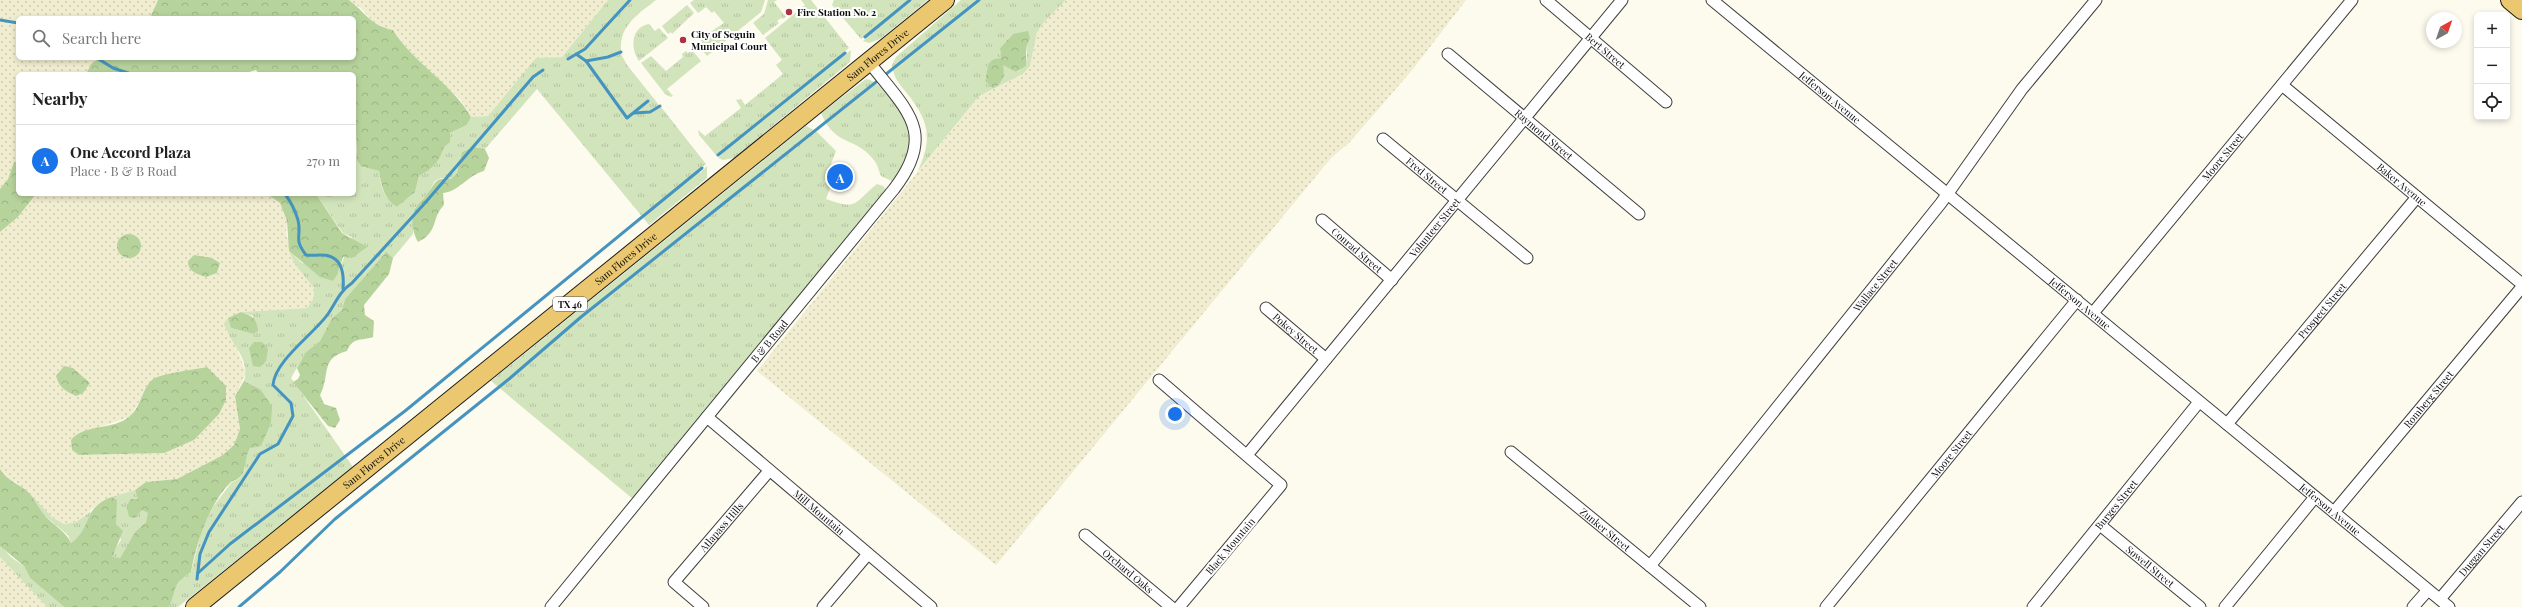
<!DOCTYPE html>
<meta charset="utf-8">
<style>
:root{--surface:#fff;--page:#f6f6f6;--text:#222;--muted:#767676;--line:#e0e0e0;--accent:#1a73e8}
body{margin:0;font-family:"Playfair Display",serif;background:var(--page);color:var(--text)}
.controls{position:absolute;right:12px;top:12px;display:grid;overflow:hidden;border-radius:6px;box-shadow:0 2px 6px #0003}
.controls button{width:36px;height:36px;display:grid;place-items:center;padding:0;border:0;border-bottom:1px solid var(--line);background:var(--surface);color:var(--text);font:20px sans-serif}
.compass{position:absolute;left:2426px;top:12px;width:36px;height:36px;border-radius:50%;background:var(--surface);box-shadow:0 2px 6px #0003;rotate:40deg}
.you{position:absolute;left:1175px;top:414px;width:14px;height:14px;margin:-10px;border:3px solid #fff;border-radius:50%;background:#1a73e8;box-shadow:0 0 0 6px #1a73e833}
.badge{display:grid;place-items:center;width:26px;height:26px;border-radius:50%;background:var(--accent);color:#fff;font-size:13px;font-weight:700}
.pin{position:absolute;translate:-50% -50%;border:2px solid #fff;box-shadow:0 1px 4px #0006}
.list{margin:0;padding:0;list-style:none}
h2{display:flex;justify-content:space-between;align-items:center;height:52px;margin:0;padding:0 16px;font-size:17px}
h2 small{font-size:13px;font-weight:400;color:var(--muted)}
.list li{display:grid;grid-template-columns:26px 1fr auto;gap:12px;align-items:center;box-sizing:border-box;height:72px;padding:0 16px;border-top:1px solid var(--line)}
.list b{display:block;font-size:15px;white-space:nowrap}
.list p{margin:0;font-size:13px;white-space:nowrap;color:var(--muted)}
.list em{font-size:13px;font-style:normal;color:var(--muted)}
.icon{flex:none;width:22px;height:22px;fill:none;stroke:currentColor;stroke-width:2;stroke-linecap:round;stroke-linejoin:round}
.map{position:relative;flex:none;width:2522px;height:607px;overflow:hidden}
.search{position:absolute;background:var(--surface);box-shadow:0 2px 6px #0003;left:16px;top:16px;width:340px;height:44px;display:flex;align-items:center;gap:10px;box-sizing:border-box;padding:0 14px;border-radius:6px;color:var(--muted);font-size:15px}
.panel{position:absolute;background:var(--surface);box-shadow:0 2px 6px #0003;left:16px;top:72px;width:340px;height:124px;border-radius:6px}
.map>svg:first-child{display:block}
.farmland{fill:url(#farmland-dots);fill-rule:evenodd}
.grass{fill:url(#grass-tufts);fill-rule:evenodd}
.forest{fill:url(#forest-crowns)}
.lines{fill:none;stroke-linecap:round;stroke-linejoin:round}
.stream{stroke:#4594c0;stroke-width:3}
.minor-casing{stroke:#3f3f3f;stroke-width:13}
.primary-casing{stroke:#1d1d1d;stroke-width:20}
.minor{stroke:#fff;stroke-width:11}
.primary{stroke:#ebc870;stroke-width:18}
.poi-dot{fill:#af323e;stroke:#fff;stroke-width:1.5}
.labels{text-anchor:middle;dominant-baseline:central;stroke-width:4;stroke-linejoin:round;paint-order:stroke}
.shield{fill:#fff;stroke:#555;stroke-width:1}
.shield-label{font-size:9px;font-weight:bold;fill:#0c0c0c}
.poi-label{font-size:10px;font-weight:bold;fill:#0c0c0c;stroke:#fff;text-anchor:start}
.street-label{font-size:10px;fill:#0c0c0c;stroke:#fff}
</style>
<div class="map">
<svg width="2522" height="607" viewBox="0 0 2522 607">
<defs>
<pattern id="farmland-dots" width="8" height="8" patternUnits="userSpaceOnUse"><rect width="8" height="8" fill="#f1edd0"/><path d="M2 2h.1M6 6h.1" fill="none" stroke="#cdcab1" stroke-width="1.8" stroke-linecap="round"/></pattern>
<pattern id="grass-tufts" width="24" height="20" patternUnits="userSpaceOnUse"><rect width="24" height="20" fill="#d2e4bb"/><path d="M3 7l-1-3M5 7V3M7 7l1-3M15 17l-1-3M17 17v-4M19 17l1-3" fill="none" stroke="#b3c2a0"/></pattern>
<pattern id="forest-crowns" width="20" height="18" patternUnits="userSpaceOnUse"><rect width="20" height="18" fill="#b7d39c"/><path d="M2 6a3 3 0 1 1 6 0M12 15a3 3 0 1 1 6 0" fill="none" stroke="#9cb485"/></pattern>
</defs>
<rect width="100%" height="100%" fill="#fdfaee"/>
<g class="farmland">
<path d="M0 0H158L150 18H18V58H100L91 64 86 74H18V162H14L8 179 0 189Z"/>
<path d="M349 0H608L562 57 536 59 488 116 471 117 461 100 411 54 393 30 378 28 362 9Z"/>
<path d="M1066 0H1466L1413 69 1349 143 1331 158 996 565 757 371 974 102 979 96 1023 74 1030 66 1037 32 1044 22Z"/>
<path d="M36 194H267L280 203 287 221 286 233 296 266 314 288V298L307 308 241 312 226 331 234 340 246 373 235 396 240 429 234 445 223 455 177 479 146 482 135 490 102 501 76 522 64 524 52 517 16 482 4 477 0 469V232L18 217ZM212 258 220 263 217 273 206 277 192 272ZM196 369 165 453 89 455 97 428 130 417 153 379Z"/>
<path d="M0 557 47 607H0Z"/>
</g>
<g class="grass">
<path d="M608 0H656C638 14 619 26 621 51L609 56V58L621 54 627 65 659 105 656 109 661 107 706 164 698 170 700 173 707 166V178L649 225 537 89 485 149 474 147 462 152 457 173 451 179 441 178 435 181 428 193 415 208 413 234 393 258 385 253 345 299 342 310 332 318 320 341 306 352 291 378 353 467 178 607H169L173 590 182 579 191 572 202 529 213 507 231 483 240 478 245 469 244 457 250 448 260 389 244 381C251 359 230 343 224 324L228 318 231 328 253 334V316L241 312 307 308 314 298V288L296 266 289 251 302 263 338 273 352 237 343 233 316 194H354V132C359 158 350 162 379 171 380 184 384 200 397 207L415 192 419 176C441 166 440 153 450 133L467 125 471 117 488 116 536 58 562 57Z"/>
<path d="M694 0H765L761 12 707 56 698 45 702 42 700 39 724 23 714 11 712 13 706 7 698 13 690 3Z"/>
<path d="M768 0H777L774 2 786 17 783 19 781 18 777 21 779 23 763 35 753 23 764 14Z"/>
<path d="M801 0H811L849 48 840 55 842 57 851 50 850 62 734 158 723 160 718 158 724 152 722 150 716 155 699 135 698 130 705 136 741 108 736 100 741 99 745 105 783 74 776 65 782 60 765 38 805 5Z"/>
<path d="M834 0H928L880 39 869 43 863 41 870 35 869 33 861 39 832 5Z"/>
<path d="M961 0H1066L1044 22 1037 32 1030 66 1023 74 979 96 918 171C933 137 929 121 906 92 899 84 893 76 892 65L896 57ZM1013 34 1026 47C1028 57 1027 68 1016 72L1003 64 985 81C988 70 987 58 1001 58L1000 48Z"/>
<path d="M687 5 694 13 672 34 671 32 668 34 662 26Z"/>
<path d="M649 24 655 31 659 28 668 38 639 61C630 48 631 27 649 24Z"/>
<path d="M692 50 701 61 667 89 673 96 671 97 665 94 641 63 651 56 666 71 683 57 682 54 686 51 688 53Z"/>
<path d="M866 79C877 81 883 90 890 98 907 120 918 144 901 169 899 174 896 179 892 181L881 176C878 170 878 164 873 159 855 136 835 147 821 113Z"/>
<path d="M806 126 816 131 836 151 824 182 831 185 826 199C859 211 853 203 877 184L883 186 887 191 633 499 491 381Z"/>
<path d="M135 490 142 510 149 513 146 522 135 532 120 558H112L113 552 121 540 116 524 112 497Z"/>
<path d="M29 493 52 517 64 524 76 522 91 511 82 535 71 543 68 535 45 516Z"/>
<path d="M0 545 12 558 24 566 30 578 64 607H47L0 557Z"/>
</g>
<g class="forest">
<path d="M158 0H349C366 13 371 26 393 30 414 64 451 82 471 117L467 125 450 133V142L444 147C439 162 433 169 419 176L415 192 397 207C384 200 381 184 379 171L361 166 357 160 354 74H259L256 70 242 74H86L91 64 100 58H354V18H150Z"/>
<path d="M1028 31 1030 38 1026 47V66L1016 72 1003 65C1005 74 1003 84 993 88L985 81C988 70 986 58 1001 58L1000 48 1013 34Z"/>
<path d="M474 147 485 149 489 158 484 171C466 176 460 191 443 193L444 205C431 218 439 232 418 242 412 232 411 220 415 209 417 204 424 199 427 194 436 183 435 177 451 179L457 173 462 152Z"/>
<path d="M14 162H18V194H36L18 217 0 232V189L8 179Z"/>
<path d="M267 194H316L342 233 367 247 352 258 343 257 338 273 333 281 320 277 289 251 287 221 280 203Z"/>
<circle cx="129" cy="246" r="12"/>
<path d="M386 252 393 258 389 274 364 305 365 315 374 321 373 337C360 341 353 337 347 351 319 359 331 374 320 395L324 404 336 408 340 420 335 428 328 426 293 382 298 379 300 375 297 368 306 352 320 341 332 318 342 310 345 299Z"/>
<path d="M194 255 212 258 220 263 217 273 206 277C197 274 188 272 188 261Z"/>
<path d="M241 312C252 316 257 318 258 331L253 334 231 328 228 318Z"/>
<path d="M254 342H262L268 349 266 361 260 367 253 366 249 348Z"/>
<path d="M64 366 73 368 90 383 83 393 76 396C66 391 59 388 56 376Z"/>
<path d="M207 367 226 386V400L219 414 194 440 164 453 79 455 72 450 71 440C85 423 113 431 130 416 141 407 142 388 153 379 160 374 197 369 207 367Z"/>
<path d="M244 381 260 389 272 406 271 423 261 446 250 448C244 458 247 468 241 476 238 480 233 480 230 483 209 504 196 544 191 572 171 586 177 589 169 607H64L30 578 24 566 0 546V469C6 480 18 483 28 492 35 499 39 509 46 517 55 526 66 532 71 543 93 528 81 508 112 497L117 500 116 524 123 531 112 557 120 558 135 532 146 522 148 513 142 510 135 518 129 517 127 507 130 499H138L135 490 146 482 177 479 223 455 234 445 240 429 235 396Z"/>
</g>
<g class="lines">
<g class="stream">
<path d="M0 20 18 23"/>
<path d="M865 37 910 0"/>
<path d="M576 54 586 61 608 57 621 52"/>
<path d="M97 58 113 68 131 74"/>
<path d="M568 59 585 49 630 0"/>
<path d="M586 61 627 118 648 101"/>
<path d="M153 74H175"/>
<path d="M634 113 650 112 660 106"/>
<path d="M718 155 845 53"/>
<path d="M285 194C291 202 295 210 298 220 302 237 293 238 306 255 313 256 323 254 329 256 343 260 344 277 343 289"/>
<path d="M198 573 230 544 405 411 702 168"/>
<path d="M197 579 200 554 209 532 260 454 278 444 293 416 291 403 273 385C275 360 314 334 328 314 336 302 340 291 352 283L425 203 533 77 543 70"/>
<path d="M239 607 280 572 335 519 509 379 581 317 979 0"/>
</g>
<g class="minor-casing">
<g id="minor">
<path id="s1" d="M1546 0 1666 102"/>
<path id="s2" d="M1712 0 2449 607"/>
<path id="s3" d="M1448 54 1639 214"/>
<path id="s4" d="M2282 85 2522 284"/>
<path id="s5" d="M1383 139 1527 258"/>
<path id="s6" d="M1322 220 1392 280"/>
<path id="s7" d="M1266 308 1326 359"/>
<path id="s8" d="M2093 313 2352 0"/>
<path d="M1159 380 1281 485 1179 607"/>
<path id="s9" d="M707 417 931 607"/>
<path id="s10" d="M2227 424 2417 197"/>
<path id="s11" d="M1511 452 1700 607"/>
<path id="s12" d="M1247 455 1622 0"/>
<path id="s13" d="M2334 512 2522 287"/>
<path id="s14" d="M2100 525 2200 607"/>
<path id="s15" d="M1085 535 1171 607"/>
<path id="s16" d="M1650 566 1941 203 2022 89 2096 0"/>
<path id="s17" d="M2440 599 2522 502"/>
<path id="s18" d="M551 607 894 189C938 132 906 110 869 62"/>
<path id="s19" d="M703 607 674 582 769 471"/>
<path d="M823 607 868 554"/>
<path id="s20" d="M1826 607 2077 300"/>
<path id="s21" d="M2033 607 2199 402"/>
<path d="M2225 607 2315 497"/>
<path d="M2413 607 2428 590"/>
</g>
</g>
<g class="primary-casing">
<g id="primary">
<path d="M2510 0 2522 10"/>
<path id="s22" d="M195 607 945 0"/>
</g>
</g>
<use href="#minor" class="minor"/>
<use href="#primary" class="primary"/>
</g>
<g class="poi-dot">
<circle cx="789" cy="12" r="4"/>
<circle cx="683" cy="40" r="4"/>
</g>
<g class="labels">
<rect class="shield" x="553" y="297" width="34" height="14" rx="3"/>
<g class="shield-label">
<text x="570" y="304">TX 46</text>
</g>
<g class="poi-label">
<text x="797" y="12">Fire Station No. 2</text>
<text x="691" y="34">City of Seguin<tspan x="691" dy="12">Municipal Court</tspan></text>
</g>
<g class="street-label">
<text stroke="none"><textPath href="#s1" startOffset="78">Bert Street</textPath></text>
<text stroke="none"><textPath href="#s22" startOffset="878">Sam Flores Drive</textPath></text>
<text stroke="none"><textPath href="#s2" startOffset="153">Jefferson Avenue</textPath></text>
<text stroke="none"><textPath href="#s3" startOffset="125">Raymond Street</textPath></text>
<text stroke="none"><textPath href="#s8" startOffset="203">Moore Street</textPath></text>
<text stroke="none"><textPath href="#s5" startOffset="57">Fred Street</textPath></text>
<text stroke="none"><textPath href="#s4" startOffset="156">Baker Avenue</textPath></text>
<text stroke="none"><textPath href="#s12" startOffset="295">Volunteer Street</textPath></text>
<text stroke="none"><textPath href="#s6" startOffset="46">Conrad Street</textPath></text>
<text stroke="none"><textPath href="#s22" startOffset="554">Sam Flores Drive</textPath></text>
<text stroke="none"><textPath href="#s16" startOffset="360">Wallace Street</textPath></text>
<text stroke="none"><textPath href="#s2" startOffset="477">Jefferson Avenue</textPath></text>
<text stroke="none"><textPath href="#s10" startOffset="148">Prospect Street</textPath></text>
<text stroke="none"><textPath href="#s7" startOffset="39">Pokey Street</textPath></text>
<text stroke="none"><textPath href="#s18" startOffset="344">B &amp; B Road</textPath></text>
<text stroke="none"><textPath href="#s13" startOffset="147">Romberg Street</textPath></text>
<text stroke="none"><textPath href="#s20" startOffset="198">Moore Street</textPath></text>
<text stroke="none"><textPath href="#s22" startOffset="230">Sam Flores Drive</textPath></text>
<text stroke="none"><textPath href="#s21" startOffset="132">Burges Street</textPath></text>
<text stroke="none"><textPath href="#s2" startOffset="801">Jefferson Avenue</textPath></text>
<text stroke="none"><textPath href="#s9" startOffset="147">Mill Mountain</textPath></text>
<text stroke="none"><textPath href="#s19" startOffset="111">Atlapass Hills</textPath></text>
<text stroke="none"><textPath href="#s11" startOffset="122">Zunker Street</textPath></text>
<text transform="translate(1230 546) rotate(-50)">Black Mountain</text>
<text stroke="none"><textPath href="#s17" startOffset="64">Duggan Street</textPath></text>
<text stroke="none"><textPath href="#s14" startOffset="65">Sowell Street</textPath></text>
<text stroke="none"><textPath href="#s15" startOffset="56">Orchard Oaks</textPath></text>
</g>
</g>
</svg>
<div class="controls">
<button>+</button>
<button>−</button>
<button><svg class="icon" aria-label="locate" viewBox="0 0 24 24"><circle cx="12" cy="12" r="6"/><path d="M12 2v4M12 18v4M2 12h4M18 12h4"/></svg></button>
</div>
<svg class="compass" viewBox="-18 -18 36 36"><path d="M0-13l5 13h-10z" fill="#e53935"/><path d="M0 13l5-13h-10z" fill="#767676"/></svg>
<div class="you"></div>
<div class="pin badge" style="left:840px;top:177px">A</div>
<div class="search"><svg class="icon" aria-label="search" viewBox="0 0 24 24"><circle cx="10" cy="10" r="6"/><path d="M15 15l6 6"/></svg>Search here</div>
<section class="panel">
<h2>Nearby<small></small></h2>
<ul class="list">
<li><span class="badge">A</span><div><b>One Accord Plaza</b><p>Place · B &amp; B Road</p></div><em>270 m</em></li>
</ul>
</section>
</div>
